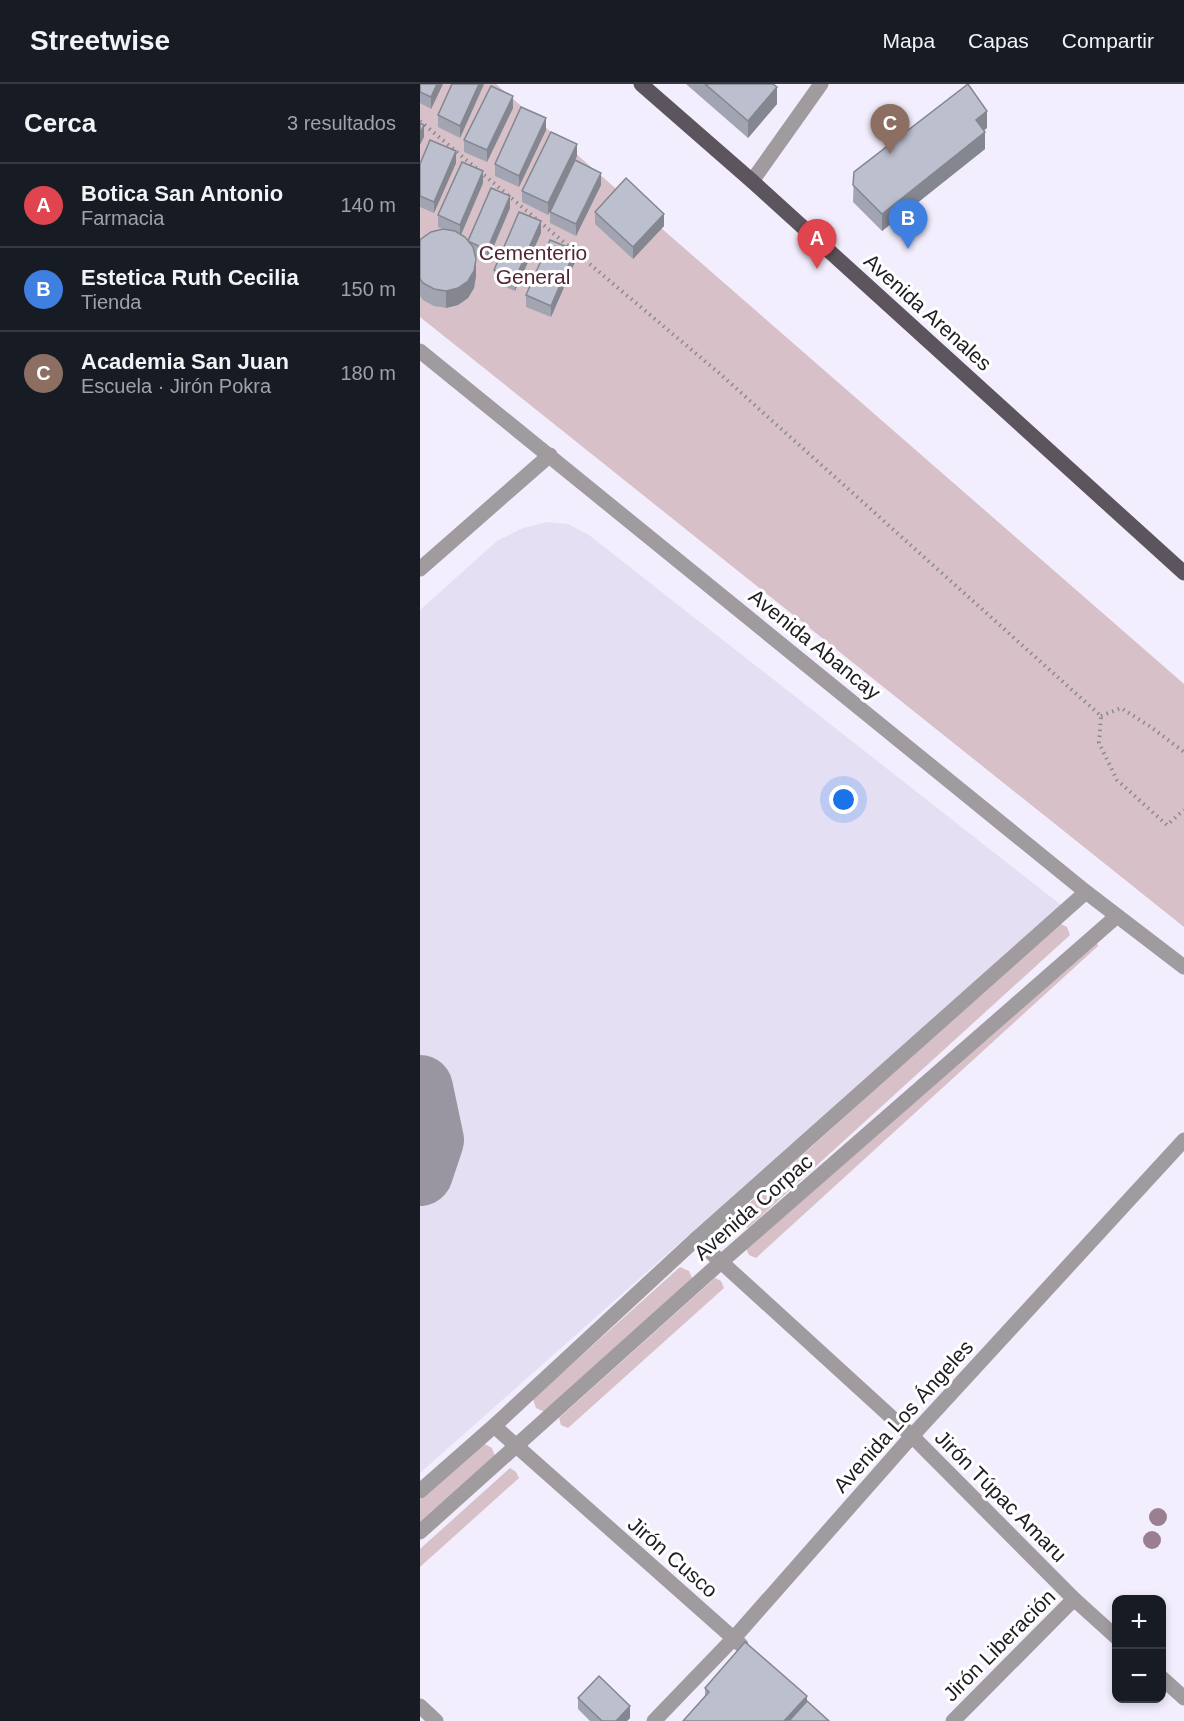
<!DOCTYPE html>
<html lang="es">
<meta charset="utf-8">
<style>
:root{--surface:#171b24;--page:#242831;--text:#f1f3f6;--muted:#9ea1a6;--line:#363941;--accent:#b45309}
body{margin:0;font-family:Helvetica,sans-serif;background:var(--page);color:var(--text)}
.controls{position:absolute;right:18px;bottom:18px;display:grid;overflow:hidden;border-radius:12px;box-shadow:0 3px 9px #0003}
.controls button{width:54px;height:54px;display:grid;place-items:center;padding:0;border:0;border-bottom:2px solid var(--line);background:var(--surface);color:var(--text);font:30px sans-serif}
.you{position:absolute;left:424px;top:716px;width:21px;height:21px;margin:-15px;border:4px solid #fff;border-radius:50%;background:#1a73e8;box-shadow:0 0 0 9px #1a73e833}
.badge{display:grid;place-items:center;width:39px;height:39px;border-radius:50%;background:var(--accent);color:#fff;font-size:20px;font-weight:700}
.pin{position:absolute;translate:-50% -50px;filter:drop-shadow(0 2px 3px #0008)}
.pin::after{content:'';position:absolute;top:32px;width:21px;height:18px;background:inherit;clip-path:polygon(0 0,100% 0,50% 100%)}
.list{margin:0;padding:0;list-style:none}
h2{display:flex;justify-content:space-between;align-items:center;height:78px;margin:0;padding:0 24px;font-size:26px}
h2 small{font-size:20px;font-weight:400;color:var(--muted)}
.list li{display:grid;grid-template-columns:39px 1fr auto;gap:18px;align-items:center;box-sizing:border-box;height:84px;padding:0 24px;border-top:2px solid var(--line)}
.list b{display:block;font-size:22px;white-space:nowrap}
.list p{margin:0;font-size:20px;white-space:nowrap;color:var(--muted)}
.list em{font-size:20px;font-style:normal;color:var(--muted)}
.map{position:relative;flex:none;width:764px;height:1637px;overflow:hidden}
header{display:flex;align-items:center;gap:36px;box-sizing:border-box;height:84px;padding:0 30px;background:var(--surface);border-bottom:2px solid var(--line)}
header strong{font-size:28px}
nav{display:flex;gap:33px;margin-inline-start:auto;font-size:21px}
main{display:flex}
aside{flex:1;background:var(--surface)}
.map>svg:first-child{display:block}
.built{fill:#e5dff4}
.green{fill:#d7c0c7}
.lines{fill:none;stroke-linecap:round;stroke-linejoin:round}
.taxiway{stroke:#9a96a1;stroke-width:66}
.path{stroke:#8c8993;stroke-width:4;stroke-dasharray:1.5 4.5;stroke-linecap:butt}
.minor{stroke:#a09b9f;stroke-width:15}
.major{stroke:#5d555d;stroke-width:15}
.tree{fill:#9a7f90}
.wall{fill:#a2a5b1}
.shaded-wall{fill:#848690}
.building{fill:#bcc0ce;stroke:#848690;stroke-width:1.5}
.labels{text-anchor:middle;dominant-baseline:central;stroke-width:6;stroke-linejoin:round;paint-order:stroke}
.park-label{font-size:21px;fill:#522537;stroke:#fff}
.street-label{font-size:21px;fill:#1e1d22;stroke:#fff}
</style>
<header>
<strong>Streetwise</strong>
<nav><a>Mapa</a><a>Capas</a><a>Compartir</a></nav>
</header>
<main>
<aside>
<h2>Cerca<small>3 resultados</small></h2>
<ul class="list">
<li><span class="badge" style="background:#e0444e">A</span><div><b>Botica San Antonio</b><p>Farmacia</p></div><em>140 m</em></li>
<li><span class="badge" style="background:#3f7fe0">B</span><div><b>Estetica Ruth Cecilia</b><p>Tienda</p></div><em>150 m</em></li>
<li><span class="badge" style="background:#8d6e63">C</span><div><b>Academia San Juan</b><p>Escuela · Jirón Pokra</p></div><em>180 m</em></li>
</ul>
</aside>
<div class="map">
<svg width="764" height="1637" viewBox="0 0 764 1637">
<rect width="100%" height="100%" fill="#f3eefd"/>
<path class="built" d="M127 438 148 440 169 451 641 821 0 1389V526L77 457 103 444Z"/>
<g class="green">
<path d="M0 0H76L764 600V843L0 233Z"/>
<path d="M639 839 647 843 650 851 328 1144 319 1140 316 1131Z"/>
<path d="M677 858 678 862 336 1174 329 1171 326 1164Z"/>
<path d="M260 1183 269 1187 273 1196 125 1328 116 1324 113 1315Z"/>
<path d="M295 1194 301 1197 304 1204 148 1344 141 1341 139 1334Z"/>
<path d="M63 1359 72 1364 75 1372 0 1440V1416Z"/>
<path d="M90 1384 96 1388 99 1394 0 1483V1465Z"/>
</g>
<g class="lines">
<path class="taxiway" d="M0 1004 11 1056 0 1089"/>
<g class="path">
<path d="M0 37 299 289 681 632 679 659 697 696 747 741 764 726"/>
<path d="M681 632 701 624 731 643 764 668"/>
</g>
<g class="minor">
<path d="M332 97 401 0"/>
<path d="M0 267 666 808 764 883"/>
<path d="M0 485 130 371"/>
<path d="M276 1155 492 1352 654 1515 696 1553"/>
<path d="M74 1342 321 1561"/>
<path d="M0 1407 74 1342 276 1155 666 808"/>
<path d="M0 1448 301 1178 697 832"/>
<path d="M742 1594 764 1614"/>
<path d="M0 1622 16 1637"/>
<path d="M234 1637 314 1554 492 1352 764 1056"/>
<path d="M533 1637 654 1515"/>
</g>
<path class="major" d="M221 0 332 97 764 489"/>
</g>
<g class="tree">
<circle cx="738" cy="1433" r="9"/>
<circle cx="732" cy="1456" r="9"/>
</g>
<g class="wall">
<path d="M0 0H23L11 25 0 19Z"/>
<path d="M64 0 40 54 18 43V31Z"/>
<path d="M266 0H353L357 20 328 54Z"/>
<path d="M93 24 67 78 44 68V56Z"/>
<path d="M567 44 564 46 565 65 462 147 433 118 434 88Z"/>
<path d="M126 46 99 103 75 92V80Z"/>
<path d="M157 72 128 131 102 118V107Z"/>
<path d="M36 79 14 129 0 123V80Z"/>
<path d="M63 99 41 151 48 157 90 124 67 178 55 172 56 192 54 204 48 214 38 221 26 224 14 222 3 216 0 212V157L23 145 18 143V131Z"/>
<path d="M181 101 156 152 130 139V128Z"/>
<path d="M175 128 244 142 213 175 175 140Z"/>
<path d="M121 149 95 207 74 198V186Z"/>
<path d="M155 178 131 233 106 223V211Z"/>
<path d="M285 1604 387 1612V1617L285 1613Z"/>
<path d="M158 1614 210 1634 207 1637H170L158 1625Z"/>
</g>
<g class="shaded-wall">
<path d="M17 0H23L11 25V13Z"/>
<path d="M59 0H64L40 54V42Z"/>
<path d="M357 3V20L328 54V37Z"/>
<path d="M93 12V24L67 78V66Z"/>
<path d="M567 27V44L556 53V36Z"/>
<path d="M126 34V46L99 103V92Z"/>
<path d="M4 41V53L0 61V49Z"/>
<path d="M565 48V65L462 147V130Z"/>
<path d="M157 60V72L128 131V119Z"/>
<path d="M36 67V79L14 129V118Z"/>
<path d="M63 87V99L40 153V141Z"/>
<path d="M181 89V101L156 152V140Z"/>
<path d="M90 112V124L67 178V166Z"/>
<path d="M244 130V142L213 175V163Z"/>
<path d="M121 137V149L95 207V195Z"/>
<path d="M155 166V178L131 233V222Z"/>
<path d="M56 175V192L54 204 48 214 38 221 26 224V207Z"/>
<path d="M387 1612V1629L379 1637H364Z"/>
<path d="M210 1622V1634L207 1637H196Z"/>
</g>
<g class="building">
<path d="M0 0H17L11 13 0 8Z"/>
<path d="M32 0H59L40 42 18 31Z"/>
<path d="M285 0H353L357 3 328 37Z"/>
<path d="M548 0 567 27 556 36 565 48 462 130 433 101 434 88Z"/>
<path d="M71 2 93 12 67 66 44 56Z"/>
<path d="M101 23 126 34 99 92 75 80Z"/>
<path d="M0 39 4 41 0 49Z"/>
<path d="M131 48 157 60 128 119 102 107Z"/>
<path d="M10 56 36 67 14 118 0 112V80Z"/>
<path d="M155 76 181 89 156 140 130 128Z"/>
<path d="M42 78 63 87 40 141 18 131Z"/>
<path d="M206 94 244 130 213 163 175 128Z"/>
<path d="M71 104 90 112 67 166 48 157Z"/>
<path d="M99 128 121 137 95 195 74 186Z"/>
<path d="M23 145 35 147 45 153 53 163 56 175 54 187 48 197 38 204 26 207 14 205 3 199 0 195V157L1 155 11 148Z"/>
<path d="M130 156 155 166 131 222 106 211Z"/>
<path d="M325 1558 387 1612 364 1637H263L289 1608 285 1604Z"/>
<path d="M179 1592 210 1622 196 1637H182L158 1614Z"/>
<path d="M387 1617 409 1637H369Z"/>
</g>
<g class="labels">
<g class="park-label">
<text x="113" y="168">Cementerio<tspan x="113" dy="24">General</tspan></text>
</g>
<g class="street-label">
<text transform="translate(508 228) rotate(42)">Avenida Arenales</text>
<text transform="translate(395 560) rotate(39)">Avenida Abancay</text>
<text transform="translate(333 1123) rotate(-41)">Avenida Corpac</text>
<text transform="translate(483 1332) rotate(-48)">Avenida Los Ángeles</text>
<text transform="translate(581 1412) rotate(45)">Jirón Túpac Amaru</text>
<text transform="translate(253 1473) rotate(41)">Jirón Cusco</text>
<text transform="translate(579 1561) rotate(-45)">Jirón Liberación</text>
</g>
</g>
</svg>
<div class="controls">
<button>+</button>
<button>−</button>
</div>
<div class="you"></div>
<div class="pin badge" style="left:397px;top:185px;background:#e0444e">A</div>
<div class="pin badge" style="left:488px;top:165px;background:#3f7fe0">B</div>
<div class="pin badge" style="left:470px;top:70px;background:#8d6e63">C</div>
</div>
</main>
